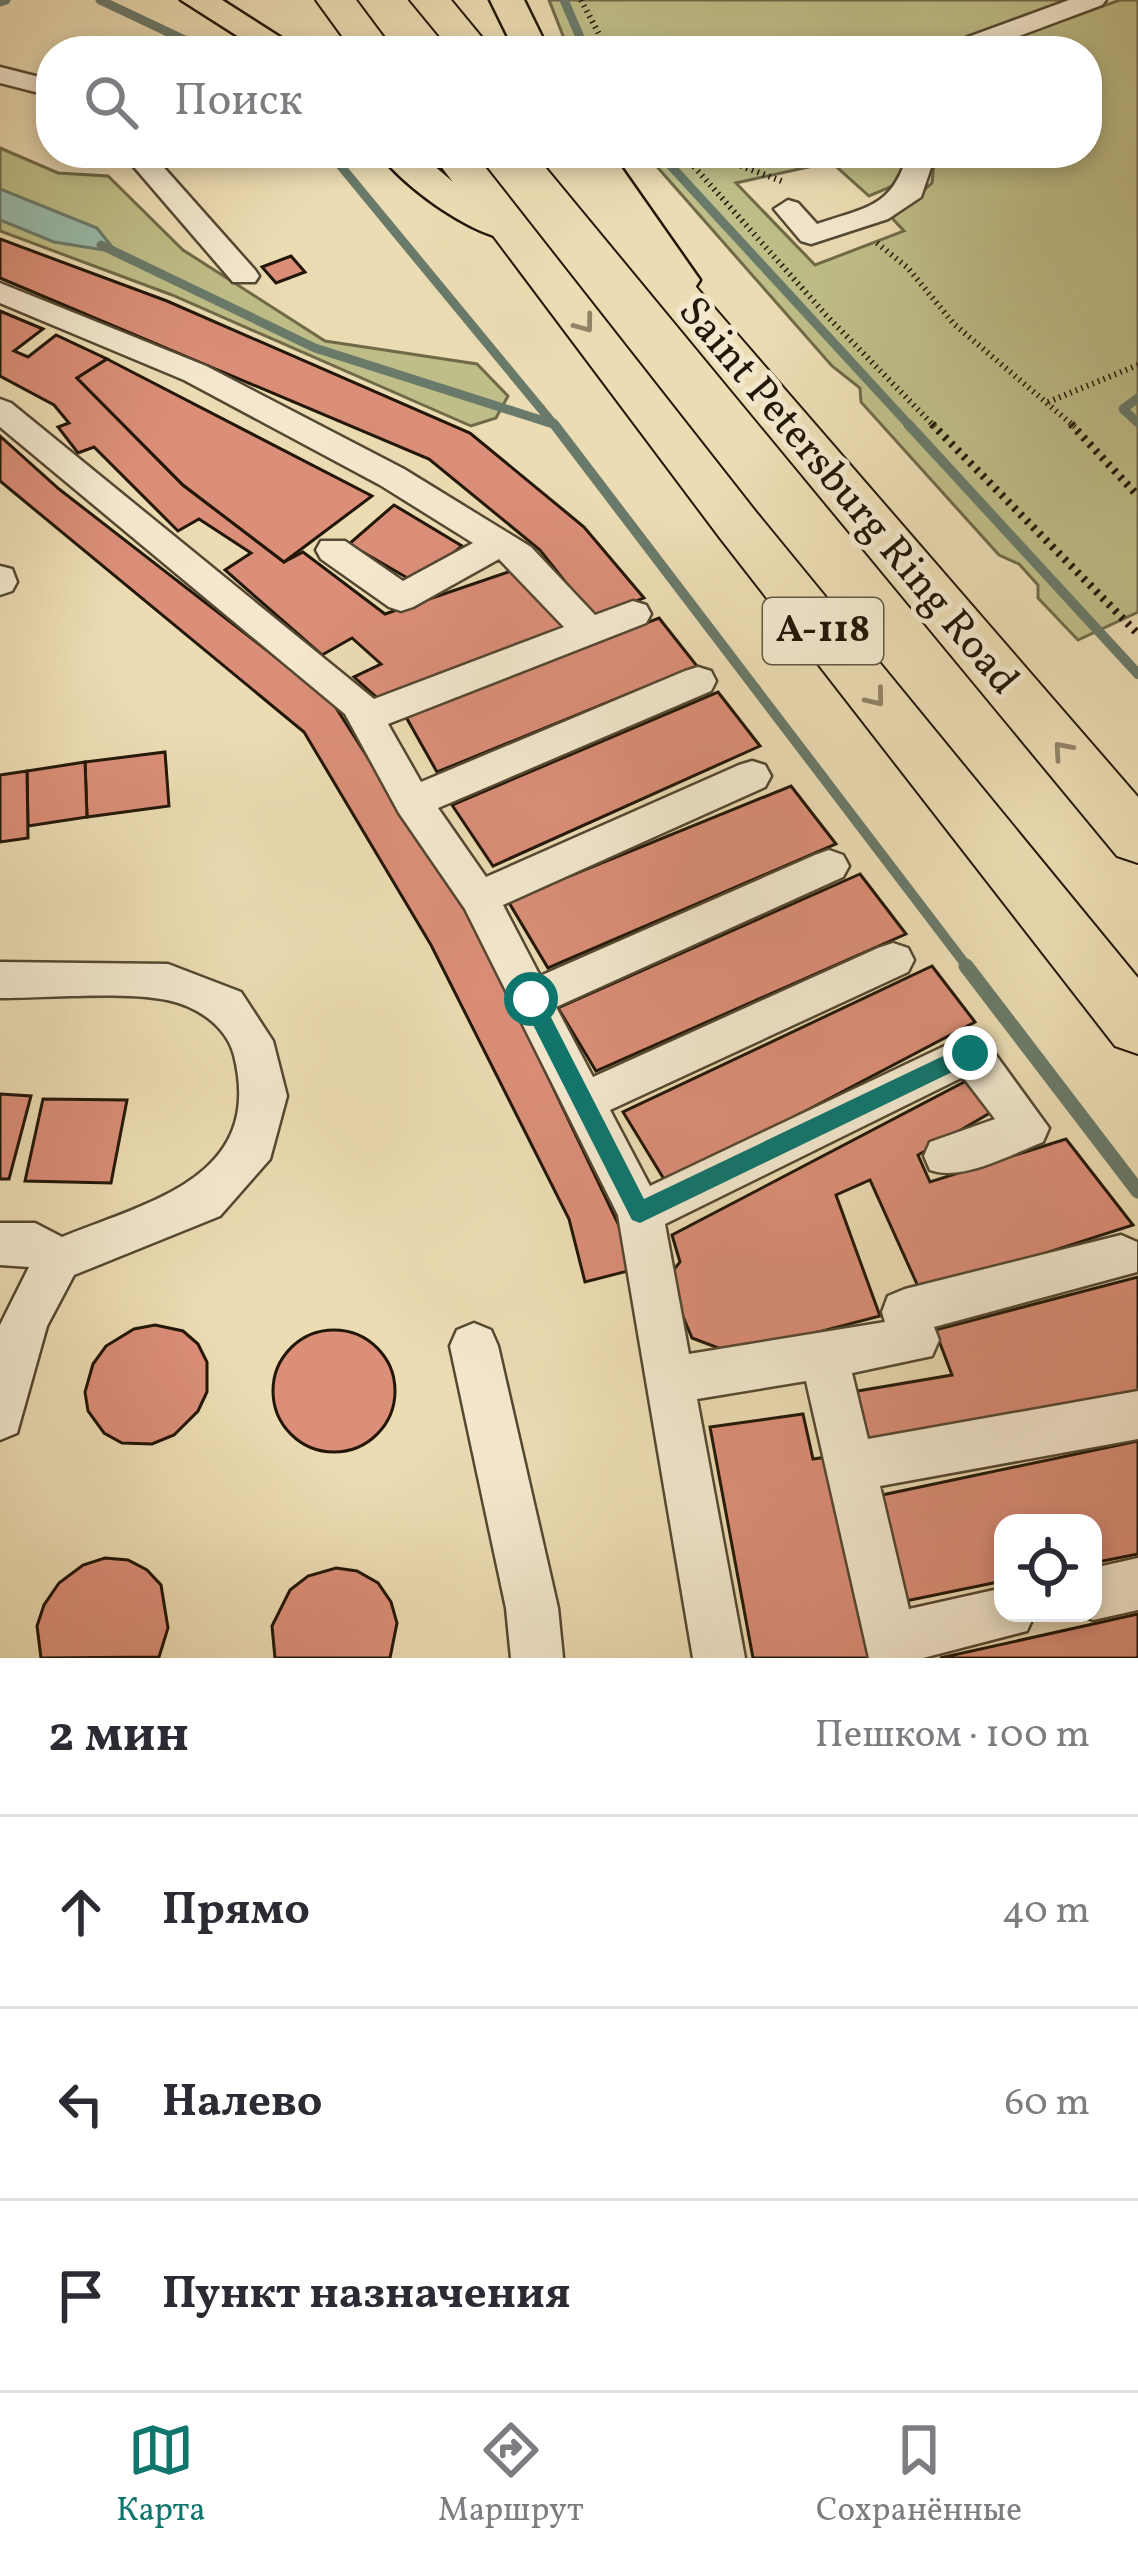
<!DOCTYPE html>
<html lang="ru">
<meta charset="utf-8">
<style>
:root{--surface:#fff;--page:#f7f7f7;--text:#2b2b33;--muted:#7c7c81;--line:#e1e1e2;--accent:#0f766e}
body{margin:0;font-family:Vollkorn,serif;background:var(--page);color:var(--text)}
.controls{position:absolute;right:36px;bottom:36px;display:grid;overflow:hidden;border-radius:24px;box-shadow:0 6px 18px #0003}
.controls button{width:108px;height:108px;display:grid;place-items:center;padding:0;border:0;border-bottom:3px solid var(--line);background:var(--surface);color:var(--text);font:60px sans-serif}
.stop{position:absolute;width:36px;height:36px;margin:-27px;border:9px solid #0f766e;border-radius:50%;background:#fff}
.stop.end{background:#0f766e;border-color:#fff;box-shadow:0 3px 12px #0008}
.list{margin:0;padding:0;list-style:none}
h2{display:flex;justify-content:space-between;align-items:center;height:156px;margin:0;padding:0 48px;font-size:51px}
h2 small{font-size:39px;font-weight:400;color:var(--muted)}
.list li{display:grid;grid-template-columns:78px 1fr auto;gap:36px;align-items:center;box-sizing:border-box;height:192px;padding:0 48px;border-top:3px solid var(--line)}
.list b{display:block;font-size:45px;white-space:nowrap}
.list em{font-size:39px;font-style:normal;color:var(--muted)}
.icon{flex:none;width:66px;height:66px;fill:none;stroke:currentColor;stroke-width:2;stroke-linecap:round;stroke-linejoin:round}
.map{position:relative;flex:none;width:1138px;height:1658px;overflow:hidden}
.search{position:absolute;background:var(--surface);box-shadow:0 6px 18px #0003;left:36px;right:36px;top:36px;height:132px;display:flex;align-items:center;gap:30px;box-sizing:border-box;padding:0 42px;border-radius:48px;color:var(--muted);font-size:45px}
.sheet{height:732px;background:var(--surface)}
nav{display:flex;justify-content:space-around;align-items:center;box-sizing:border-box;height:168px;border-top:3px solid var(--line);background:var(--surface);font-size:33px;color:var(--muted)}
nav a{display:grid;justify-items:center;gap:6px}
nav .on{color:var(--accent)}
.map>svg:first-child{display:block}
.green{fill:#bfbe88;stroke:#706a48;stroke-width:3}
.water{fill:#99bcac;stroke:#697a6a;stroke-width:3}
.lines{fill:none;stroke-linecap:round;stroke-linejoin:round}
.stream-far2{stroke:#697a6a;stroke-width:9}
.stream-far1{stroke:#697a6a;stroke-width:10}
.stream{stroke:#697a6a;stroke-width:15}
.building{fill:#db8e78;stroke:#221707;stroke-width:3}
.minor-casing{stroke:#544832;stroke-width:5}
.major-casing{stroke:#221707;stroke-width:5}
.highway-casing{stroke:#221707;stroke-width:4}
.path-far1{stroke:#221707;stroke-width:6;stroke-dasharray:1.5 4.5;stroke-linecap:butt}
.path{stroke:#221707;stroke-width:8;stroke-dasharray:3 6;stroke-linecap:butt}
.minor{fill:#f3e8ce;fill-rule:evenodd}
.major{fill:#ecdcb3;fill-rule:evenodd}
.highway{fill:#ecdcb3;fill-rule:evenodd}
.oneway{stroke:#918366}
.route{fill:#0f766e}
.labels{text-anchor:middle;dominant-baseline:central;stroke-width:10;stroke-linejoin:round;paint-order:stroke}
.shield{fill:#f3e8ce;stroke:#615643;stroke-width:3}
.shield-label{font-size:39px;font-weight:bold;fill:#221707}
.street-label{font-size:42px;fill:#221707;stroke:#f3e8ce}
</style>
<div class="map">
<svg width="1138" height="1658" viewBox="0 0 1138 1658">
<rect width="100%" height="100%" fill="#ecdcb3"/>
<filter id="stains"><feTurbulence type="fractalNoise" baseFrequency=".00167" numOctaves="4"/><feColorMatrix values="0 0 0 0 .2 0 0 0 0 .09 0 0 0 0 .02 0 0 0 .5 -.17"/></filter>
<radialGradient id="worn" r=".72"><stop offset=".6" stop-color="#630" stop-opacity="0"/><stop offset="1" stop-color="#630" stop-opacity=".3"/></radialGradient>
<g class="green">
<path d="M549 0H1074L931 51H569Z"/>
<path d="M1120 0H1138V612L1078 640 1038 598V585L1019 564 999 555 861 402 860 388 832 366 645 153H908L900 183 869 196 831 162 736 183 815 265 904 231 892 218 932 183 935 153H1087V51H977Z"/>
<path d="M0 148 58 173 108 176 183 250 325 341 477 364 508 396 496 418 471 426 172 295 0 231Z"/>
</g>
<path class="water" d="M0 189 97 228 116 252 54 242 0 220Z"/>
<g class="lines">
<g class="stream-far2">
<path d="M100 0 208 51"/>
<path d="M564 0 586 51"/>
<path d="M0 2 6 0"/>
<path d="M330 153 556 427"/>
<path d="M659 153 911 427"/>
<path d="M101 245 315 348 550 423"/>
<path d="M1138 398 1123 409 1138 423"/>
</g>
<g class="stream-far1">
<path d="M554 424 969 969"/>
<path d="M908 424 1138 674"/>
</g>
<path class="stream" d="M966 966 1138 1191"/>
</g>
<g class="building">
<path d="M0 239 167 301 470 433 584 527 644 598 594 618 540 550 429 459 0 278Z"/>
<path d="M291 256 305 272 276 283 262 267Z"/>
<path d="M0 311 43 329 14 351 28 357 56 335 107 359 77 378 183 485 284 562 303 552 385 614 523 567 573 630 383 703 354 677 381 664 352 638 322 655 225 570 251 553 199 519 178 531 94 447 78 453 58 427 69 423 54 405 0 376Z"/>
<path d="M107 359 372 496 284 562 183 485 77 378Z"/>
<path d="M0 436 59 489 331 700 478 930 623 1234 628 1271 585 1282 569 1219 431 945 304 732 0 481Z"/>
<path d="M394 505 462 546 416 583 349 544Z"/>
<path d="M659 618 697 666 437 772 406 717Z"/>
<path d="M718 692 760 746 493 866 452 805Z"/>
<path d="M165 752 169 806 87 817 85 762Z"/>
<path d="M85 762 87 817 28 826 27 771Z"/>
<path d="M27 771 28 838 0 842V775Z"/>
<path d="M791 786 836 844 548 968 508 901Z"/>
<path d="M860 874 906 934 596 1071 558 1008Z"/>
<path d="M932 966 975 1022 667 1184 623 1112Z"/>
<path d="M970 1079 995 1110 918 1155 930 1182 1066 1139 1133 1225 921 1293 870 1180 836 1195 880 1316 734 1354 692 1338 667 1278 680 1262 672 1235Z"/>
<path d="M0 1094 31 1096 9 1179H0Z"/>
<path d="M43 1099 127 1100 111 1183 25 1181Z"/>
<path d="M1138 1277V1398L864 1447 846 1393 952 1375 935 1330Z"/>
<path d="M155 1325 183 1331 198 1344 207 1362V1392L198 1411 174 1435 152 1444 122 1443 104 1433 88 1411 85 1392 93 1364 106 1346 134 1329Z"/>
<circle cx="334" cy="1391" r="61"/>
<path d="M803 1414 813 1459 834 1456 880 1658H753L710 1427Z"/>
<path d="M1138 1441V1554L1093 1563V1523H1003V1581L896 1603 868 1498Z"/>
<path d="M105 1558 128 1560 147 1570 161 1585 168 1628 159 1657 41 1658 37 1626 44 1605 59 1583 83 1565Z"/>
<path d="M336 1568 357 1571 378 1583 391 1602 397 1623 390 1658H275L272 1626 290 1590 308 1576Z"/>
<path d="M1138 1614V1658H940Z"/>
</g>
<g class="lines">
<g class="minor-casing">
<g id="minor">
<path d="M1069 0H1106L1102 5 979 51H942L946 45Z"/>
<path d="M0 67 51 80V96L0 83Z"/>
<path d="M122 153H151L255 270 259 276 255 282H233Z"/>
<path d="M908 153H936L921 197 888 219 811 244 801 241 774 209 788 200 798 203 817 224C867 207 892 208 908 153Z"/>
<path d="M0 283 206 366 404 469 531 547 595 615 633 601 646 605 651 614 646 623 388 724 421 782 685 671 698 667 711 671 716 681 711 691 438 808 486 877 739 765 752 761 765 765 771 776 765 787 503 905 540 976 815 855 829 850 843 855 849 866 843 877 556 1007 593 1077 878 948 893 943 908 948 914 960 908 972 610 1110 650 1186 970 1034 985 1040 1049 1128 1043 1142C1011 1154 962 1182 930 1170L924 1156 930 1142 995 1119 963 1077 665 1224 689 1354 885 1322 882 1312 888 1296 905 1289 1121 1235 1137 1242V1272L934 1327 939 1340 932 1356 852 1373 868 1439 1138 1391V1439L880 1486 909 1609 1003 1588V1613H1035L1027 1631 923 1658H869L806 1381 697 1399 745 1658H693L618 1215 465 909 399 813 345 714 0 427V399L11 403 374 699 564 627 499 559 413 607 401 611 389 607 321 559 316 550 321 541H345L403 581 473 543 380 485 184 380 0 303Z"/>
<path d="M0 566 12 569 17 582 12 591 0 595Z"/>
<path d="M0 962 168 964 241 992 273 1041 287 1096 270 1159 220 1216 74 1275 47 1326 17 1433 0 1440V1325L29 1267 0 1265V1223H35L62 1237C151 1201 265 1177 234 1055 226 1025 196 1006 167 1000 126 991 45 998 0 998Z"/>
<path d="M474 1323 491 1330 498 1346 558 1608 563 1658H511L506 1608 450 1346 457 1330Z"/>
<path d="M1138 1558V1610L1093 1620 1077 1613H1093V1568Z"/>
</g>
</g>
<g class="major-casing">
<g id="major">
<path d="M181 0H222L302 51H261Z"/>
<path d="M490 0H524L549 51H515Z"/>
<path d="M379 153H419L466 193 527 223 533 231 527 239C486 249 402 186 379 153Z"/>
<path d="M575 153H611L700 280 694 289H666Z"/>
</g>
</g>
<g class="highway-casing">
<g id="highway">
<path d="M316 0H356L394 51H353Z"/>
<path d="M410 0H451L493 51H452Z"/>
<path d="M431 153H474L756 512 1138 978V1054L1115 1046 720 538Z"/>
<path d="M536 153H580L1138 797V863L1117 856Z"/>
</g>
</g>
<g class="path-far1">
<path d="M581 0 608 51"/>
<path d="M682 153 826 315 935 427"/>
<path d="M707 153 784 182"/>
<path d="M877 243 908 268 954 324 1075 427"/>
<path d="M1048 402 1138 365"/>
</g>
<g class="path">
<path d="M932 424 1138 634"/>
<path d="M1071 424 1138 496"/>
</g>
<use href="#minor" class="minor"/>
<use href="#major" class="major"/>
<use href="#highway" class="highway"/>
</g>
<defs><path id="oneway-chevron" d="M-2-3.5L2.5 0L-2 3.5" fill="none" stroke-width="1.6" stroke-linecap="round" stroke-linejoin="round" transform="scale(3)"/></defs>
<g class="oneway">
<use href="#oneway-chevron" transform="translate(585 324) rotate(53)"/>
<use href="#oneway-chevron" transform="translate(876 698) rotate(51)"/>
<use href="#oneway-chevron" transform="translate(1062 750) rotate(-131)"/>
</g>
<path class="route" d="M531 990 538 992 644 1199 962 1047 970 1044 981 1053 977 1060 640 1223 632 1220 520 999Z"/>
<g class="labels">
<rect class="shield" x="763" y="598" width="120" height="66" rx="9"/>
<g class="shield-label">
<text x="823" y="631">А-118</text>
</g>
<g class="street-label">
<text transform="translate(847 497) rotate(50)">Saint Petersburg Ring Road</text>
</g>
</g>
<rect width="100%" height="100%" filter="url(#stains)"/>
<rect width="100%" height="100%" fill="url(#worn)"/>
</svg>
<div class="controls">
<button><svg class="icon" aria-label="locate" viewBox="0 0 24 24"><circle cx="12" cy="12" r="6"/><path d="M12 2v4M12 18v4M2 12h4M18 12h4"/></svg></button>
</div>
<div class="stop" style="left:531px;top:999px"></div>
<div class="stop end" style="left:970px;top:1053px"></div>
<div class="search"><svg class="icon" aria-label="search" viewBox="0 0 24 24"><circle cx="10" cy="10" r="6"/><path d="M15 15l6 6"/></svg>Поиск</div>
</div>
<section class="sheet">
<h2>2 мин<small>Пешком · 100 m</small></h2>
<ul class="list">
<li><svg class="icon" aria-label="ahead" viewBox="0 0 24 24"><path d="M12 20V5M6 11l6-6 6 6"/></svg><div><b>Прямо</b></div><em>40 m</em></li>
<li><svg class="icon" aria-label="left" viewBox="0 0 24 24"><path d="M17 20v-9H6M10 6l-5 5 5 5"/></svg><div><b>Налево</b></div><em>60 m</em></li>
<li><svg class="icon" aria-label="arrive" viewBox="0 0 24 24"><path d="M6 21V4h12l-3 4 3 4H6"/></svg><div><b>Пункт назначения</b></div></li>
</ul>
</section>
<nav>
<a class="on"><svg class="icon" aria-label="map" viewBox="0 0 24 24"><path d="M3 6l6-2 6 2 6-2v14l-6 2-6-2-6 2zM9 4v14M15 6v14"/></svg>Карта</a>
<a><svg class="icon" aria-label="directions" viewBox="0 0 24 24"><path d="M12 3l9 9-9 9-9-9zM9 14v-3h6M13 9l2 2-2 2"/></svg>Маршрут</a>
<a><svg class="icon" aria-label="saved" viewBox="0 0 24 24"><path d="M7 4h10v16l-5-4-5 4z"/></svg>Сохранённые</a>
</nav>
